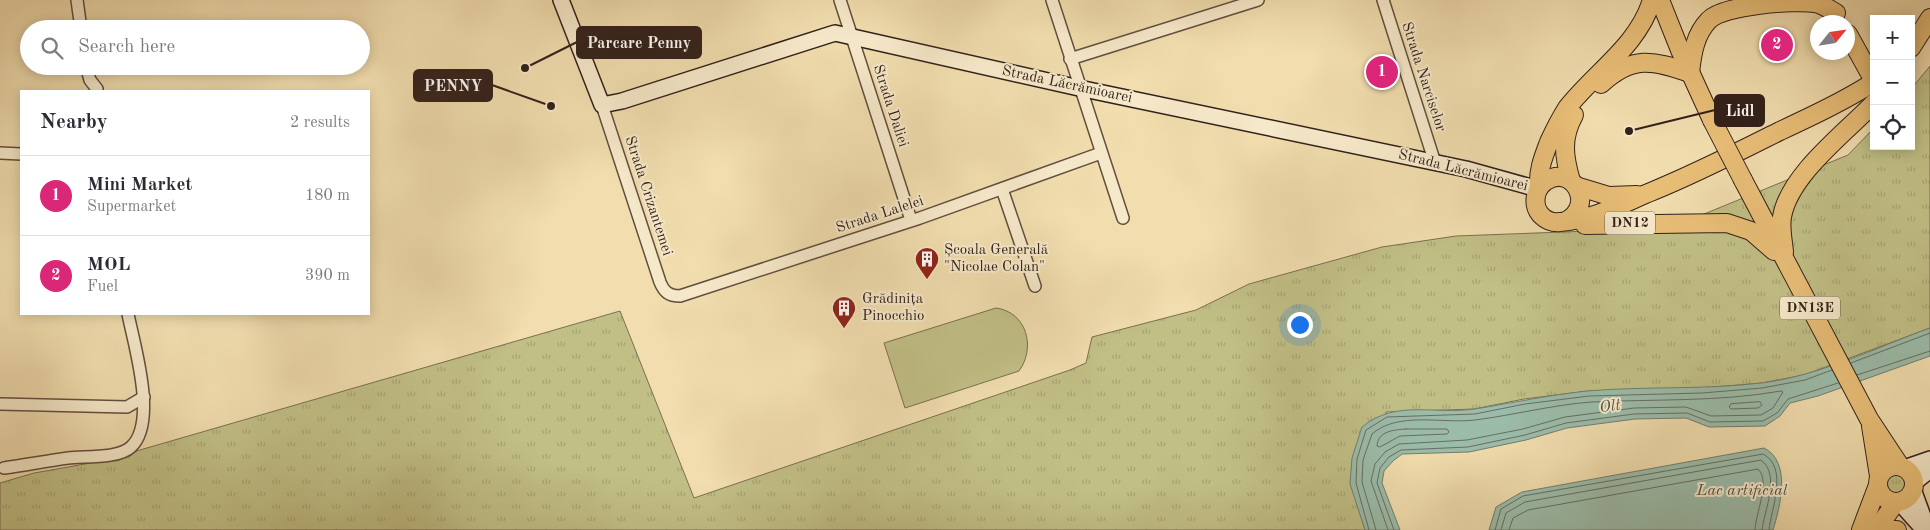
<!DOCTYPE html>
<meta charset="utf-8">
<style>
:root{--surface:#fff;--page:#f2f2f3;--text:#2b2b33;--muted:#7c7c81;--line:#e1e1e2;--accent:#db2777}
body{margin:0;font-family:"Old Standard TT",serif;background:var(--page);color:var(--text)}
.controls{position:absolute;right:15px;top:15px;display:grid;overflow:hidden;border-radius:0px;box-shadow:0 2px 12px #0003}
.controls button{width:45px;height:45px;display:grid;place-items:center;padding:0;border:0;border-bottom:1px solid var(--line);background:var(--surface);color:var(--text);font:25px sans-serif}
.compass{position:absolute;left:1810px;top:15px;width:45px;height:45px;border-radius:50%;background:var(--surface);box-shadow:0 2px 12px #0003;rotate:60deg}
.you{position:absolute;left:1299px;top:324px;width:18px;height:18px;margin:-12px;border:4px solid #fff;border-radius:50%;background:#1a73e8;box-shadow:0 0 0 8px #1a73e833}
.badge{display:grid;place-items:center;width:32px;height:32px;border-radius:50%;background:var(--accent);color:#fff;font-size:16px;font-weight:700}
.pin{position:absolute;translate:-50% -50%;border:2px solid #fff;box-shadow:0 1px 5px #0006}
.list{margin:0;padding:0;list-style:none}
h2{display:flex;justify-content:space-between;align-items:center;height:65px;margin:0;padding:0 20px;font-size:21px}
h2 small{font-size:16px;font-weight:400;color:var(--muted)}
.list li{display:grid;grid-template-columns:32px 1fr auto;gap:15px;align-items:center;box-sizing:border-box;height:80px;padding:0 20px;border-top:1px solid var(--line)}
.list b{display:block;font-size:19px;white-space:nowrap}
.list p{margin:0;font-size:16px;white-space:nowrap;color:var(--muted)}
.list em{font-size:16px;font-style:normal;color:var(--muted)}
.icon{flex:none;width:28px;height:28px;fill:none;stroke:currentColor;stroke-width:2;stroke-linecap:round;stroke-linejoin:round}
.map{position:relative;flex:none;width:1930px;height:530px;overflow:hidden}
.search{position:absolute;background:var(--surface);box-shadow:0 2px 12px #0003;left:20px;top:20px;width:350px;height:55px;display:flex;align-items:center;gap:12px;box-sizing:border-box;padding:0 18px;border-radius:28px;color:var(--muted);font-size:19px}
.panel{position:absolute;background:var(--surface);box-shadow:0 2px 12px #0003;left:20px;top:90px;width:350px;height:225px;border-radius:0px}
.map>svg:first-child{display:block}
.grass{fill:url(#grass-tufts);stroke:#7a7050}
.pitch{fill:#c1bf86;stroke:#7a7050}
.water{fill:#9bbcaa;stroke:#717e70}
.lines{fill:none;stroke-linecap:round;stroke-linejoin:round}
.shore{stroke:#666e62;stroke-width:1}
.street-casing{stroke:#624f3f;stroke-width:14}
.secondary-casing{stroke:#32201a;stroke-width:18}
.primary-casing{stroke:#32201a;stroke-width:20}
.street{stroke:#f6e9ca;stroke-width:11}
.secondary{stroke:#f6e9ca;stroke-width:15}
.primary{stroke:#e8be77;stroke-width:18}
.primary-bridge-casing{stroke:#32201a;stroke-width:20;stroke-linecap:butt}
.primary-bridge{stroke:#e8be77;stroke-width:18}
.labels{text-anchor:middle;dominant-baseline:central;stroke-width:4;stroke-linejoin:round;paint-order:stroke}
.shield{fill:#f6e9ca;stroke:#6d5c4f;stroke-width:1}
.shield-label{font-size:14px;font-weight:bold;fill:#32201a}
.street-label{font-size:15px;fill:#32201a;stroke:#f6e9ca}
.poi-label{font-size:15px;fill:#32201a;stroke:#f6e9ca;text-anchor:start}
.water-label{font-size:16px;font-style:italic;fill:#524f45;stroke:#f6e9ca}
.leader{fill:none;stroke:#32201a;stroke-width:2}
.callout-dot{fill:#32201a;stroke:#f6e9ca;stroke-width:2}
.callout{fill:#32201a;stroke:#32201a;stroke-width:2}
.callout-label{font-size:16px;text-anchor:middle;font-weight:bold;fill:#fff}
</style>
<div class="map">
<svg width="1930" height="530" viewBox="0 0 1930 530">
<defs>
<pattern id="grass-tufts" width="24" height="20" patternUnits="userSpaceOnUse" patternTransform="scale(1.25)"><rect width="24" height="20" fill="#c1bf86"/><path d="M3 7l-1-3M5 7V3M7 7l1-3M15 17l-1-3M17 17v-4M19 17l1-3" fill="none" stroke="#a6a473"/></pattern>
</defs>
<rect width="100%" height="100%" fill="#f1ddae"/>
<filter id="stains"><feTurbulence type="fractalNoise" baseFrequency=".004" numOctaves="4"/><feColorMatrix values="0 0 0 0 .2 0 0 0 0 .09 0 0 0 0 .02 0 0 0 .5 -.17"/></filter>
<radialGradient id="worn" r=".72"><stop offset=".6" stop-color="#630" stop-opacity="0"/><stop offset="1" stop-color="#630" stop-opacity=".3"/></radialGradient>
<g class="grass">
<path d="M1930 66V328L1804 375 1762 383 1702 388 1589 391 1524 399 1474 409 1386 412 1360 511 1365 530H0V483L34 473 102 461 620 311 694 498 1070 370 1086 363 1092 337 1196 310 1249 284 1382 247 1456 236 1670 228 1848 155 1874 128V146H1911V89Z"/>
<circle cx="1896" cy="484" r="10"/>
</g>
<path class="pitch" d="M996 308C1027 312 1036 348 1019 371L905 408 884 343Z"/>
<g class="water">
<path d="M1930 328V356L1818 396 1790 403 1780 416 1765 426 1709 427 1686 418 1635 419 1567 428 1526 440 1469 452 1402 454 1393 461 1384 471 1382 483 1400 530H1365L1350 484 1352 458 1362 427C1396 399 1434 415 1475 409 1512 403 1549 395 1587 391 1645 386 1703 390 1761 383 1819 376 1875 348 1930 328Z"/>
<path d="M1764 448C1792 462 1780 507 1773 530H1489L1496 507 1522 492Z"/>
</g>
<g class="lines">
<g class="shore">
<path d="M1851 363 1930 333"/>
<path d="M1857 375 1930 351"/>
<path d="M1760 402 1762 405 1758 408 1731 409 1729 407 1731 404Z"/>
<path d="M1406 429H1447L1449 432 1447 434 1400 436 1380 447 1377 446C1378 431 1393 430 1406 429Z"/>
<path d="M1369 530 1356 483 1357 459 1366 430 1387 417 1475 414 1525 404 1589 396 1702 393 1762 388 1805 380 1832 370"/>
<path d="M1376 530 1362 482 1363 460 1372 434C1398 411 1443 424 1475 420 1514 415 1552 405 1591 402 1654 399 1719 402 1781 391L1783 392 1773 408 1761 415 1711 416 1686 407 1634 408 1565 417 1523 429 1467 440 1399 444 1385 452 1375 464 1371 481 1388 530"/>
<path d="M1394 530 1377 483 1380 468 1389 457 1401 450 1468 447 1525 435 1566 423 1634 414 1687 413 1710 422 1763 421 1777 413 1788 399 1838 383"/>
<path d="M1495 530 1501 509 1523 496 1763 454C1789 468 1771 509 1769 530"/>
<path d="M1501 530 1506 513 1525 502 1761 460C1781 475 1764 511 1762 530"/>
<path d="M1509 530 1513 518 1528 510 1758 469C1771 481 1755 515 1755 530"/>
</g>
<g class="street-casing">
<g id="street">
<path d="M77 0 81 29"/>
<path d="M840 0 911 220"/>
<path d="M1052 0 1123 218"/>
<path d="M1383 0 1435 163"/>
<path d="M1070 59 1258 0"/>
<path d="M86 66 90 80 97 89 96 91"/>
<path d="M602 105 660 282C664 292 669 296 680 296L920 218 1101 153"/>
<path d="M0 153 21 154"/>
<path d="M1002 189 1035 286"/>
<path d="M0 404 127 407 144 397"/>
<path d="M4 468C25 465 47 461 68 458 85 456 118 459 131 447 158 422 134 345 128 314"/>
</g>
</g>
<g class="secondary-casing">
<g id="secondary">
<path d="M561 0 602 105 622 101 835 33 1079 88 1466 169 1538 189"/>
<path d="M1904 468 1930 459"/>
<path d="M1914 483 1930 470"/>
<path d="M1913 489 1928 530"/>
<path d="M1899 502 1924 530"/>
</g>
</g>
<g class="primary-casing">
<g id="primary">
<path d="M1660 0 1680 50 1712 120"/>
<path d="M1848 34 1874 81"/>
<path d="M1911 48 1930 18"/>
<path d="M1690 73C1692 54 1695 34 1709 20 1723 5 1795 0 1815 3 1822 4 1829 9 1836 13"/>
<path d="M1601 84C1632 55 1653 60 1690 73"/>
<path d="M1743 180 1869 419 1900 466"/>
<path d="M1571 181C1564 157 1561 138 1574 115"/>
<path d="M1576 186 1609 196 1637 195"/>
<path d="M1539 187C1538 170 1543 158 1549 142 1554 131 1560 119 1567 108 1595 72 1638 46 1652 0"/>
<path d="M1566 221C1597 204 1571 164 1546 181 1535 188 1532 204 1540 214 1545 220 1553 223 1560 222 1594 220 1623 203 1653 191 1697 173 1738 152 1780 131 1812 116 1844 101 1874 82"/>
<path d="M1585 225 1727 223 1751 231 1774 251"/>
<path d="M1784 252C1783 240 1780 228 1782 217 1789 175 1845 133 1874 103"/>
<path d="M1871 426 1879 476"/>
<circle cx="1896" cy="484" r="18"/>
<path d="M1861 530 1878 485"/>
<path d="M1876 530 1896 502"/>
<path d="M1888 530H1897"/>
</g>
</g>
<use href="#street" class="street"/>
<use href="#secondary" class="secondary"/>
<use href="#primary" class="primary"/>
<g class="primary-bridge-casing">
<path id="primary-bridge" d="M1712 120 1743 180"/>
</g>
<use href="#primary-bridge" class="primary-bridge"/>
</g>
<defs>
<g id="building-pin" transform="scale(1.25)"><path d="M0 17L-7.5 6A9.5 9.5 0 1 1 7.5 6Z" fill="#8f2418" stroke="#f6e9ca"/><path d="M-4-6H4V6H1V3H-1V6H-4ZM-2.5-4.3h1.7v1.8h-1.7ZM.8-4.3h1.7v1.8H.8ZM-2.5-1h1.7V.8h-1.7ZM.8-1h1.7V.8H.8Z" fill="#fff"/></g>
</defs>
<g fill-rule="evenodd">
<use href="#building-pin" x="927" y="259"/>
<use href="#building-pin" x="844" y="308"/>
</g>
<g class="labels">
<g class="shield">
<rect x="1605" y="211.5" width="50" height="23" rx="4"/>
<rect x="1780" y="296.5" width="60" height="23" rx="4"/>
</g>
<g class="shield-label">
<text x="1630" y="223">DN12</text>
<text x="1810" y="308">DN13E</text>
</g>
<g class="street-label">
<text transform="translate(1423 77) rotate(72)">Strada Narciselor</text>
<text transform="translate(1067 85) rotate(12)">Strada Lăcrămioarei</text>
<text transform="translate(890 106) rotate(72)">Strada Daliei</text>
<text transform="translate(1463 171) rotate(14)">Strada Lăcrămioarei</text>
<text transform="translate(648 196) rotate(72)">Strada Crizantemei</text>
<text transform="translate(880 215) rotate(-18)">Strada Lalelei</text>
</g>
<g class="poi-label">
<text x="944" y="250">Școala Generală<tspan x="944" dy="17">"Nicolae Colan"</tspan></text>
<text x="862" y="299">Grădinița<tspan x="862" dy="17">Pinocchio</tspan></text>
</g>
<g class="water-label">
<text transform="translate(1610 407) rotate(-7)">Olt</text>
<text x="1742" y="491">Lac artificial</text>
</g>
</g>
<path class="leader" d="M525 68L577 42M551 106L492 85M1629 131L1715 110"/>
<g class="callout-dot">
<circle cx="525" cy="68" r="5"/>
<circle cx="551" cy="106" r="5"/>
<circle cx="1629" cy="131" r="5"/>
</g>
<g class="callout">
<rect x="577" y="27" width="124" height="31" rx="5"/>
<rect x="414" y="70" width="78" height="31" rx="5"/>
<rect x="1715" y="95" width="49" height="31" rx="5"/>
</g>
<g class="callout-label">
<text x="639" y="48">Parcare Penny</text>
<text x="453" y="91">PENNY</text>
<text x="1740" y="116">Lidl</text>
</g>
<rect width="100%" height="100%" filter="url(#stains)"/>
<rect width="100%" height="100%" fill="url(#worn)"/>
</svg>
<div class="controls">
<button>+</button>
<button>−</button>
<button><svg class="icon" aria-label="locate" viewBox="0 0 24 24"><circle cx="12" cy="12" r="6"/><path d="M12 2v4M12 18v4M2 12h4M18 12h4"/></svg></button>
</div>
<svg class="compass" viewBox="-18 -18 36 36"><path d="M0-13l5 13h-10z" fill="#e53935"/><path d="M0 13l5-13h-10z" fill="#7c7c81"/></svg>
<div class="you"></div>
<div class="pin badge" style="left:1382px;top:72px">1</div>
<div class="pin badge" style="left:1777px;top:45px">2</div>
<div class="search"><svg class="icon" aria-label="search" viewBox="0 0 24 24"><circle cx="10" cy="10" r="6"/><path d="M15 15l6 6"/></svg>Search here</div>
<section class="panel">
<h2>Nearby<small>2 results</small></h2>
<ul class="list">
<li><span class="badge">1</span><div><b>Mini Market</b><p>Supermarket</p></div><em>180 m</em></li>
<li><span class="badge">2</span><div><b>MOL</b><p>Fuel</p></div><em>390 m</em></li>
</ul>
</section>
</div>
